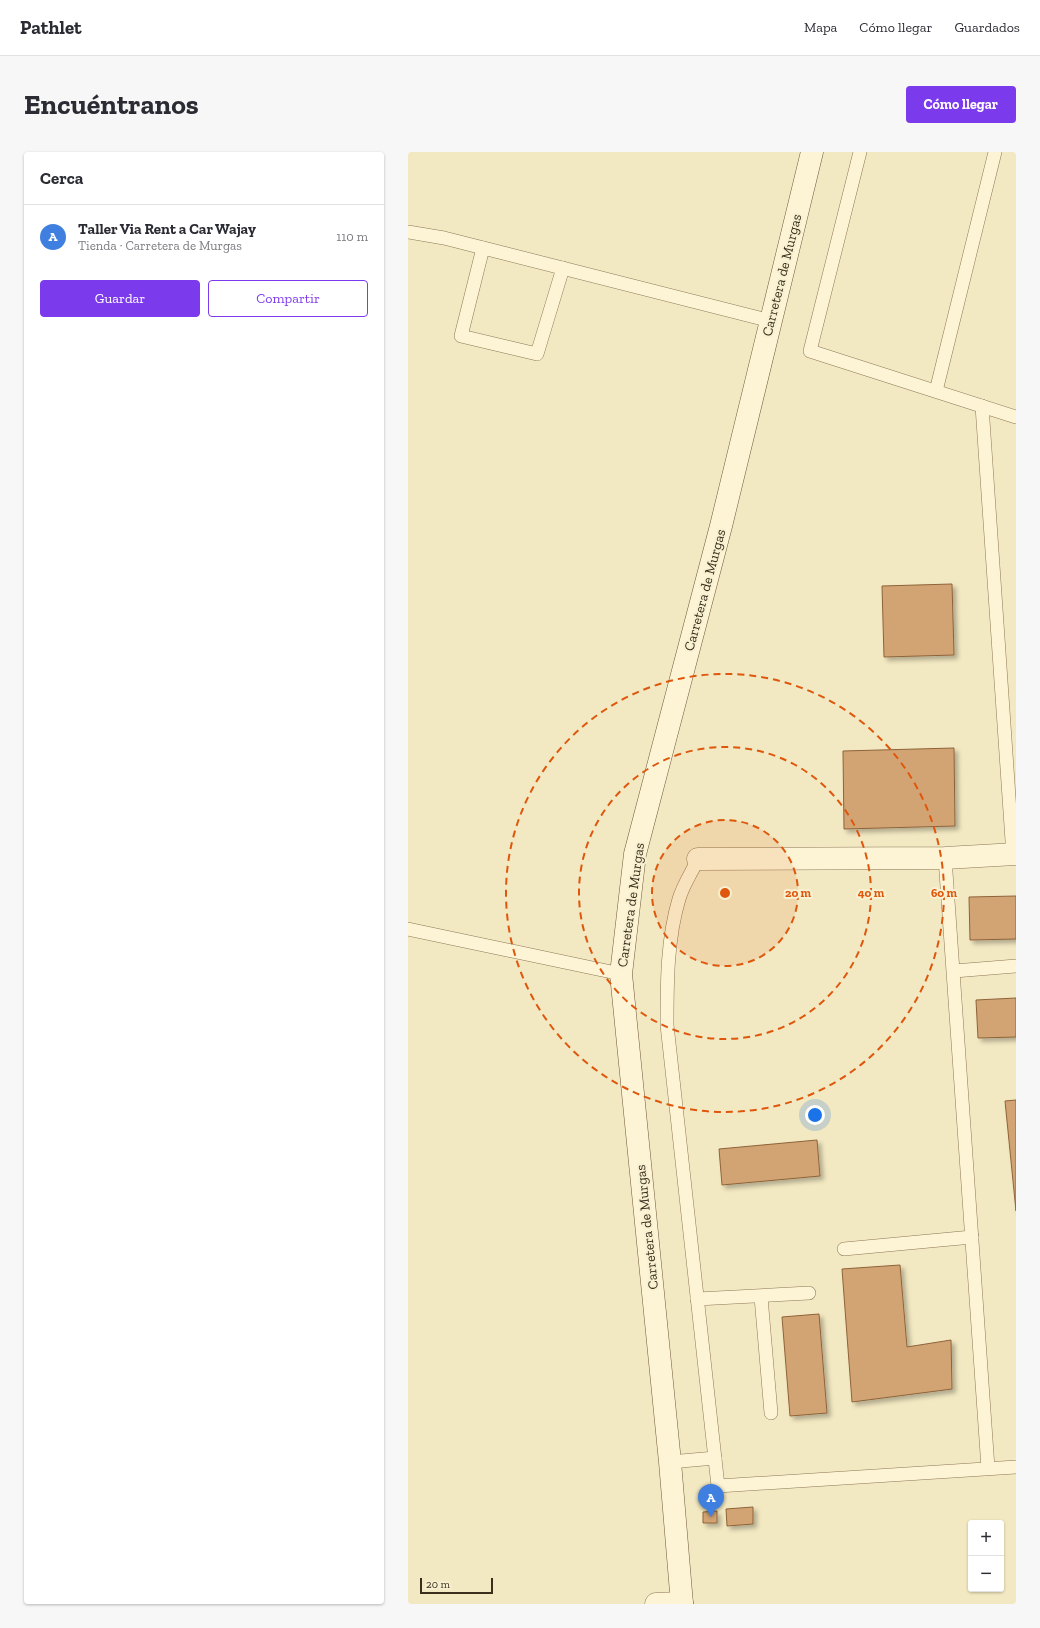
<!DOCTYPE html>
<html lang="es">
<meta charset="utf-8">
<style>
:root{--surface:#fff;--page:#f7f7f7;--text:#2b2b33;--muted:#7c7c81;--line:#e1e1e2;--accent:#7c3aed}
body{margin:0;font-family:"Zilla Slab",serif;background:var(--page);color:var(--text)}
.controls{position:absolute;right:12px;bottom:12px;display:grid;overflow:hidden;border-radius:4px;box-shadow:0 1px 3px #0004}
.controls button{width:36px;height:36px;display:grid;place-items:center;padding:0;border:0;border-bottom:1px solid var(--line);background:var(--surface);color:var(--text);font:20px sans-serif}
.scale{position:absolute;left:12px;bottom:10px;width:73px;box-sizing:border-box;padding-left:4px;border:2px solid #3b2e1c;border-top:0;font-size:11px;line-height:14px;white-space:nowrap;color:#3b2e1c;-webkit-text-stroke:3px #f8f1d1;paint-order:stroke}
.you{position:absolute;left:407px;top:963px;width:14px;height:14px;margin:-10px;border:3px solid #fff;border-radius:50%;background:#1a73e8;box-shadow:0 0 0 6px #1a73e833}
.badge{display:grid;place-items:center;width:26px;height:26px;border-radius:50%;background:var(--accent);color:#fff;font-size:13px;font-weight:700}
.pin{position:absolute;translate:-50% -33px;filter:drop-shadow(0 1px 2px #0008)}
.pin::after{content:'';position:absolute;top:21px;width:14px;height:12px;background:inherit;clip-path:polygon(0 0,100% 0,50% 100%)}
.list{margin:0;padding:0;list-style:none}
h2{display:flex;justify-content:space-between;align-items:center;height:52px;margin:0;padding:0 16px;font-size:17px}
h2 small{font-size:13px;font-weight:400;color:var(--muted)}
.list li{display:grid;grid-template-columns:26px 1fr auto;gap:12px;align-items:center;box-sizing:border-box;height:64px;padding:0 16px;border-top:1px solid var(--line)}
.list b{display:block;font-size:15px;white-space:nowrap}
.list p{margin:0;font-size:13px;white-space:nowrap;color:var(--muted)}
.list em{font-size:13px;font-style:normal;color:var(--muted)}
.actions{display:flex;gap:8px;padding:12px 16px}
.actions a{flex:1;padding:9px 0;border:1px solid var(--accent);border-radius:4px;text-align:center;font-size:14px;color:var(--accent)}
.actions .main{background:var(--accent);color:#fff}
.map{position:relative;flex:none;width:608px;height:1452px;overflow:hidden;border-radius:4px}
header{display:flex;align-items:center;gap:24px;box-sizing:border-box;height:56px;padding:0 20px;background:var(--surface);border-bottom:1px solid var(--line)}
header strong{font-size:19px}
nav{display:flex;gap:22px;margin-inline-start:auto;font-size:14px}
.intro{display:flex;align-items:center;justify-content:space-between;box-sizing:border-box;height:96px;padding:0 24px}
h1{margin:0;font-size:28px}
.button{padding:10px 18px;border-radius:4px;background:var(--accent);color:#fff;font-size:14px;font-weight:700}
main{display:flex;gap:24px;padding:0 24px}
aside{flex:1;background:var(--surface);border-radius:4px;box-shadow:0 1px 3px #0004}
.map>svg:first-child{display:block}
.building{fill:#d3a473;stroke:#8e633a;filter:url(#shadow)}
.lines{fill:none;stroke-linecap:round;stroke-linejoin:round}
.lane-casing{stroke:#8d7857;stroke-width:14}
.street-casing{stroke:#8d7857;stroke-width:23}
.secondary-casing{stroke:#6e593a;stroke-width:23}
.lane{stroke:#fcf4d5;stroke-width:13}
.street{stroke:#fcf4d5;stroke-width:22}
.secondary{stroke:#fcf4d5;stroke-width:22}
.ring{fill:none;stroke:#df570d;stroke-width:2;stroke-dasharray:7 5}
.labels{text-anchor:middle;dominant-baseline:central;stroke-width:4;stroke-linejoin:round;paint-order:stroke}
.street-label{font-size:14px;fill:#3b2e1c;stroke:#f8f1d1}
.centre{fill:#df570d;stroke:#f8f1d1;stroke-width:2}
.ring-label{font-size:12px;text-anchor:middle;font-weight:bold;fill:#df570d;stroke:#f8f1d1;stroke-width:4;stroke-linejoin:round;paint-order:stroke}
</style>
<header>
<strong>Pathlet</strong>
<nav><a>Mapa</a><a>Cómo llegar</a><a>Guardados</a></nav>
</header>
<div class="intro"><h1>Encuéntranos</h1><a class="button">Cómo llegar</a></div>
<main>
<aside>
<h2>Cerca<small></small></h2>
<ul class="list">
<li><span class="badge" style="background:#3f7fe0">A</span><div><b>Taller Via Rent a Car Wajay</b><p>Tienda · Carretera de Murgas</p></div><em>110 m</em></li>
</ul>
<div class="actions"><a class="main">Guardar</a><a>Compartir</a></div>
</aside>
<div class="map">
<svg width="608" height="1452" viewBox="0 0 608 1452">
<defs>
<filter id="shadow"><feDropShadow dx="3.5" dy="3.5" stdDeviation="2" flood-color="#0004"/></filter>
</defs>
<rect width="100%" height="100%" fill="#f2e8c1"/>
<g class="building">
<path d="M544 432 546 503 476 505 474 434Z"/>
<path d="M546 596 547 674 436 677 435 599Z"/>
<path d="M608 744V787L562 788 561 745Z"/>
<path d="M608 846V885L570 886 568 848Z"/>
<path d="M608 948V1059L597 949Z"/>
<path d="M409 988 412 1024 314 1033 311 997Z"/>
<path d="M492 1113 499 1195 543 1188 544 1237 444 1250 434 1117Z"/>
<path d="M411 1162 419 1261 382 1264 374 1165Z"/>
<path d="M345 1355V1372L319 1374 318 1357Z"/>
<path d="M309 1359V1371H295V1360Z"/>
</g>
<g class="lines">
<g class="lane-casing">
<g id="lane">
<path d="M452 0 402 199 608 265"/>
<path d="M0 80 36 86 363 169"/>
<path d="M75 96 53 184 129 202 155 116"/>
<path d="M528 239 587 0"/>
<path d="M574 254 605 703"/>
<path d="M537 706 580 1316"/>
<path d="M290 707C284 720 275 733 271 747 259 787 259 831 259 873L310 1334 608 1315"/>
<path d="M0 777 213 822"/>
<path d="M546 819 608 814"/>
<path d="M436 1097 564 1085"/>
<path d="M353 1145 363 1261"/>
<path d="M289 1147 401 1141"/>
<path d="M262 1310 307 1306"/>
</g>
</g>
<g class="street-casing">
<g id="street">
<path d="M290 707 537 706 608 702"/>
<path d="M248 1452 274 1451"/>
</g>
</g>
<g class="secondary-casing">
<path id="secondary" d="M274 1452 262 1310 213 822 227 702 313 374 404 0"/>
</g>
<use href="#lane" class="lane"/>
<use href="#street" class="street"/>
<use href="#secondary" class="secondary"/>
</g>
<circle cx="317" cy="741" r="73" fill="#df570d" fill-opacity=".12"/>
<g class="ring">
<circle cx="317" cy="741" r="73"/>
<circle cx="317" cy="741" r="146"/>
<circle cx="317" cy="741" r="219"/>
</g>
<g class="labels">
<g class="street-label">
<text transform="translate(374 123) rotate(-76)">Carretera de Murgas</text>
<text transform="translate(297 438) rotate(-75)">Carretera de Murgas</text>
<text transform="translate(223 753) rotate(-82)">Carretera de Murgas</text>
<text transform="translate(239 1075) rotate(-96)">Carretera de Murgas</text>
</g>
</g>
<circle cx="317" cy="741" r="6" class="centre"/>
<g class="ring-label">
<text x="390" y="745">20 m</text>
<text x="463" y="745">40 m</text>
<text x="536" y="745">60 m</text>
</g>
</svg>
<div class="controls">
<button>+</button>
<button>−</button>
</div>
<div class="scale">20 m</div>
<div class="you"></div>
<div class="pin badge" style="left:303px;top:1365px;background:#3f7fe0">A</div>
</div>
</main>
